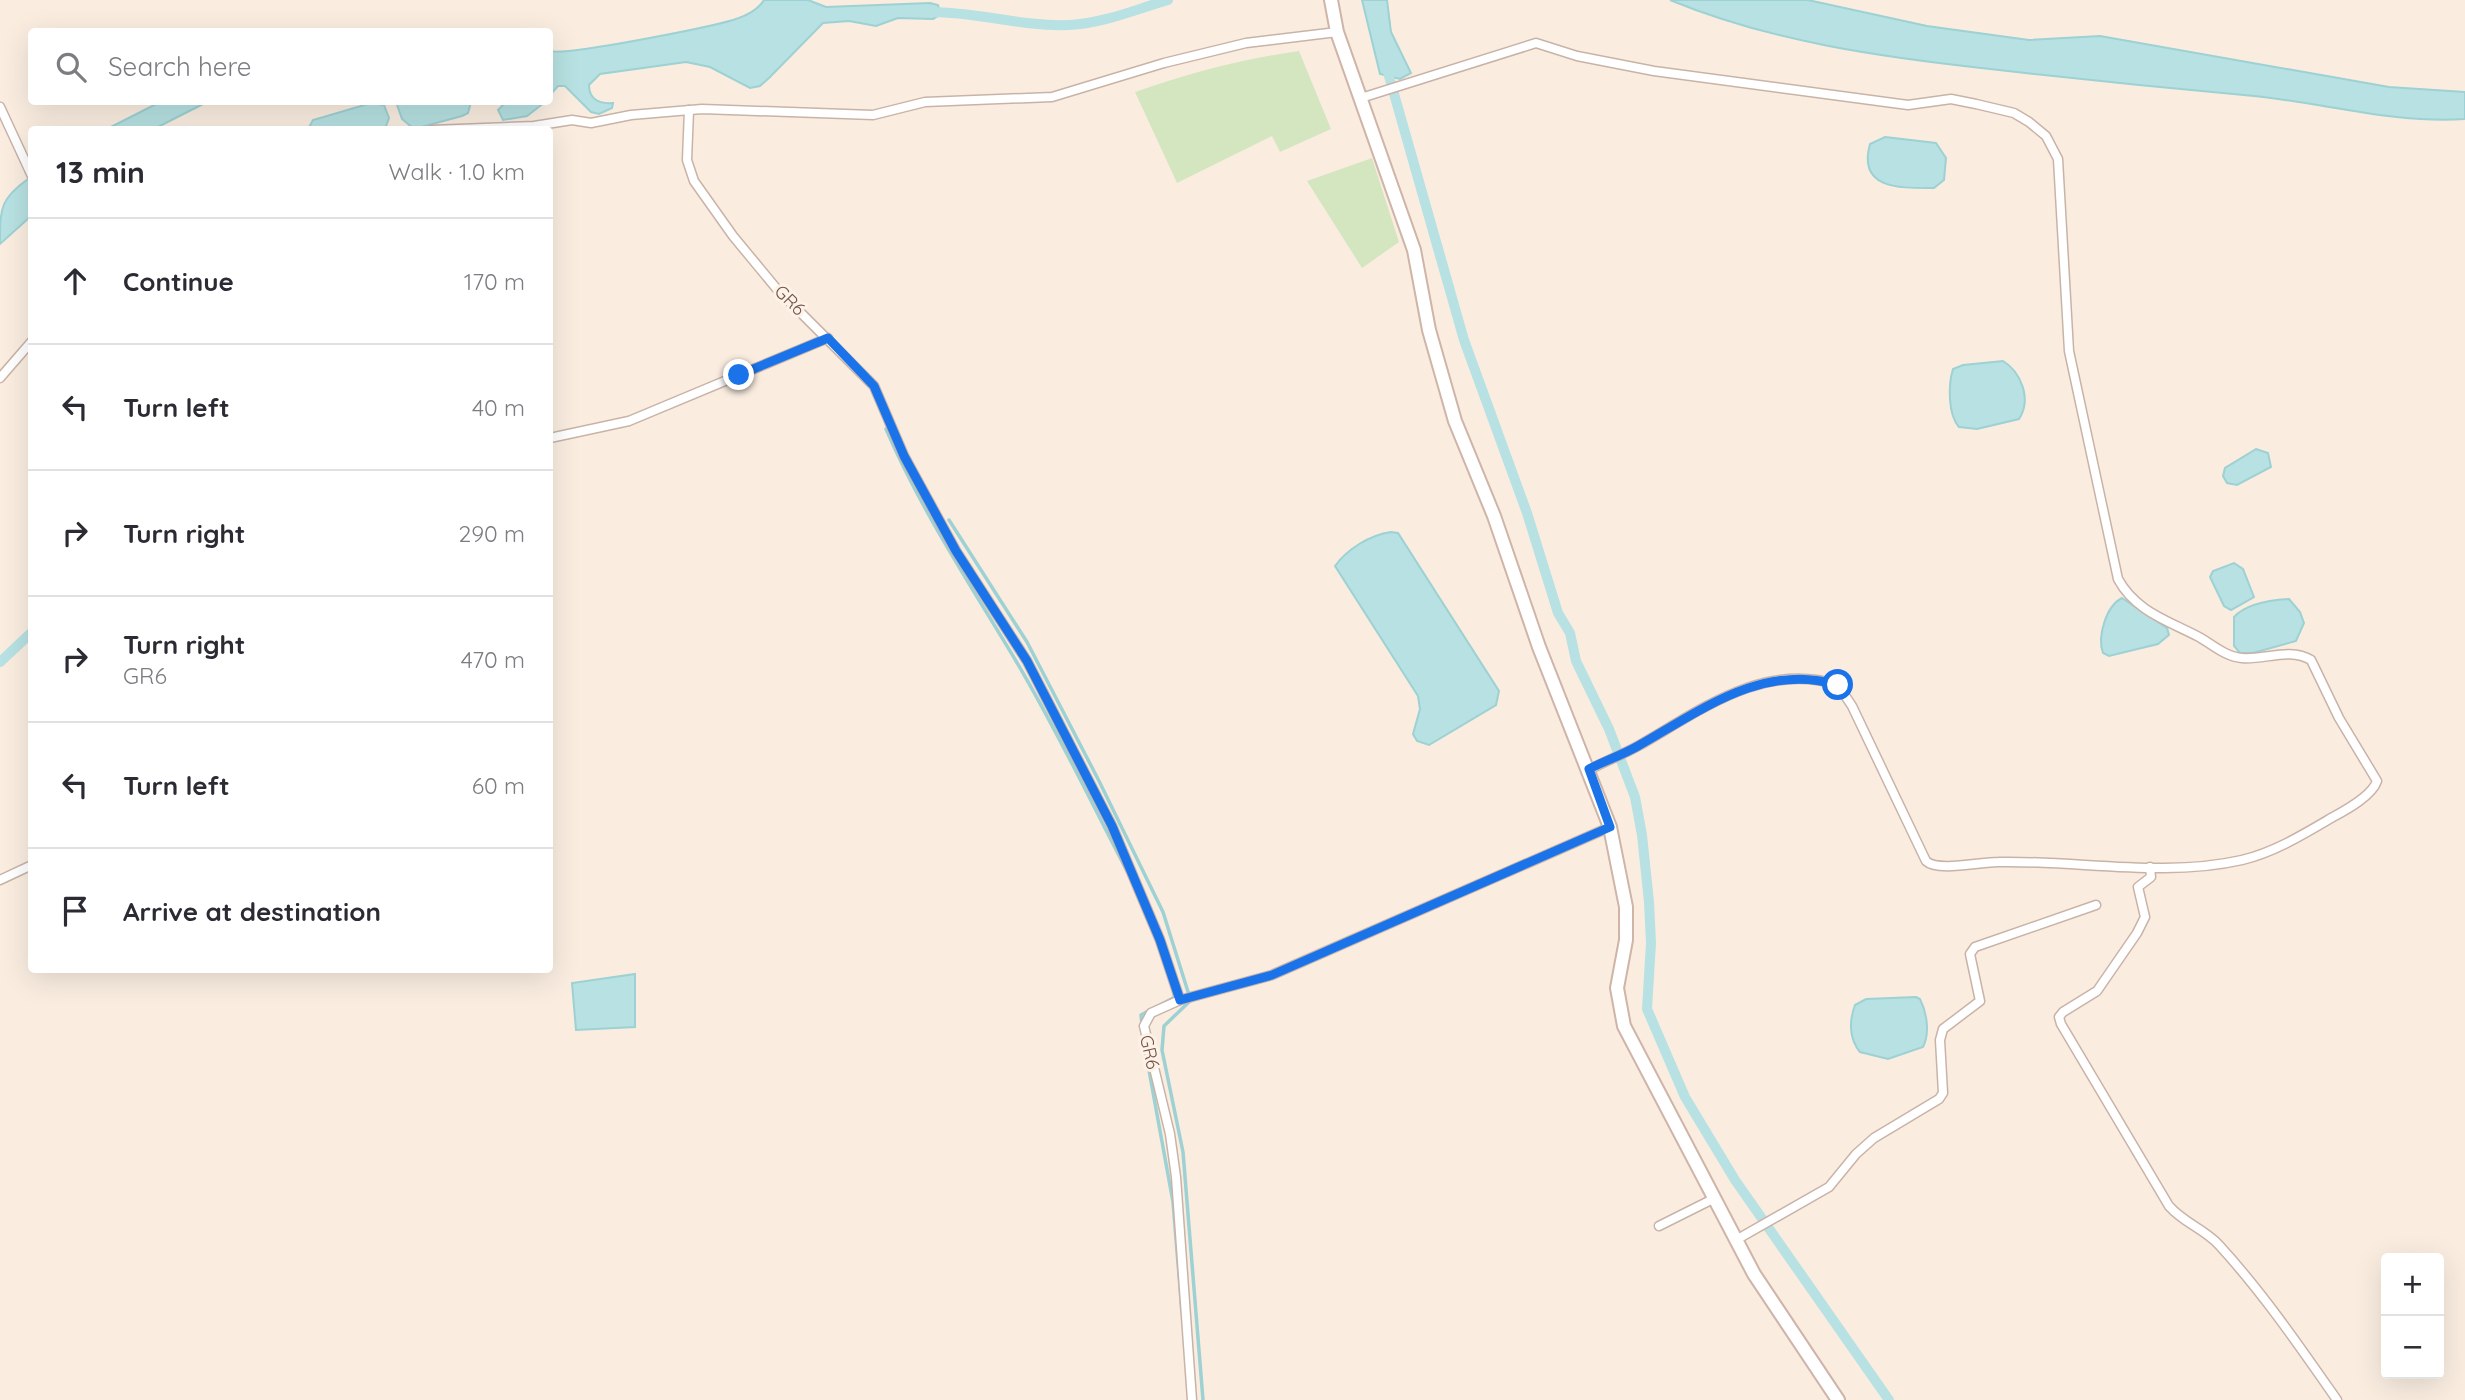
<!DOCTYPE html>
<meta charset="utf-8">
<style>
:root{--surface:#fff;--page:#f7f7f7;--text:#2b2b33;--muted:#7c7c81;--line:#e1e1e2}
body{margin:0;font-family:Quicksand,sans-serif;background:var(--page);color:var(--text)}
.controls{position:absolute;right:21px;bottom:21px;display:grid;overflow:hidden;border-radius:7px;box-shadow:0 7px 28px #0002}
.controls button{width:63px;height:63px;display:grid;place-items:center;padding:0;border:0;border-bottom:2px solid var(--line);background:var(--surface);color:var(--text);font:35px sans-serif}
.stop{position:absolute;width:21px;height:21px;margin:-16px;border:5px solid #1a73e8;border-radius:50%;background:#fff}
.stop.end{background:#1a73e8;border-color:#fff;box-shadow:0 2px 7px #0008}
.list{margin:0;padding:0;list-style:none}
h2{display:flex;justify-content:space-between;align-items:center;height:91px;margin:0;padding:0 28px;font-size:30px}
h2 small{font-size:23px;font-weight:400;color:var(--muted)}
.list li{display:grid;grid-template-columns:46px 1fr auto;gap:21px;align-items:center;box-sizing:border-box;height:126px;padding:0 28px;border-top:2px solid var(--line)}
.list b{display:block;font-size:26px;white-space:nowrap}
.list p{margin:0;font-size:23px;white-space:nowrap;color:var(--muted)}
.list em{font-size:23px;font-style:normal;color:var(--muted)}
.icon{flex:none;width:38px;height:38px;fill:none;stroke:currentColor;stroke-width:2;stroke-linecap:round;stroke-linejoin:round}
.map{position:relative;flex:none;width:2465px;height:1400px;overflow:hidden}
.search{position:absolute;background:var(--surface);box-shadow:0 7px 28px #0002;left:28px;top:28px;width:525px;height:77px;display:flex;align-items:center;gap:18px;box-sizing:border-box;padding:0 24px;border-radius:7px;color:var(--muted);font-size:26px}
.panel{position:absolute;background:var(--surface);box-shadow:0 7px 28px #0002;left:28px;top:126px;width:525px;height:847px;border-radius:7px}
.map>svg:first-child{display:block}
.green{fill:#d4e6c0}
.water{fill:#b7e1e2;stroke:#9dd1d3;stroke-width:2}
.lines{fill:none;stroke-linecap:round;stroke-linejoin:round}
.stream{stroke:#9dd1d3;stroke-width:3.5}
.canal{stroke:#b7e1e2;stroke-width:10}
.street-casing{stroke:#c9b3a8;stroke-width:11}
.secondary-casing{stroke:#cfb4a8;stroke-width:16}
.street{stroke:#fff;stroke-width:8}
.secondary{stroke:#fff;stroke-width:12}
.route{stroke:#1a73e8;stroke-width:9}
.labels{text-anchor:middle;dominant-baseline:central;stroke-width:6;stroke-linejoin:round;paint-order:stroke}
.street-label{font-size:18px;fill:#6f5249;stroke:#fef1e6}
</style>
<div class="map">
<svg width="2465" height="1400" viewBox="0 0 2465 1400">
<rect width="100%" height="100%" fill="#faede0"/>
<g class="green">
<path d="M1299 51 1331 129 1280 152 1272 136 1177 183 1135 92C1189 73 1242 59 1299 51Z"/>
<path d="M1372 158 1399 242 1362 268 1307 181Z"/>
</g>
<g class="water">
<path d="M764 0H808L826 7 930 3 938 5 941 14 933 19 898 18 876 26 849 21 823 23 769 78 760 86 750 88 710 67 686 62 600 74 589 85C589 100 600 104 613 103L612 108 599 114 591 112 565 86H558L550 95V51C567 56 709 27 733 20 745 16 757 11 764 0Z"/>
<path d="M1362 0H1387L1391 32 1411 73 1400 79 1380 74Z"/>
<path d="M1670 0H1808L1927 26 2029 40 2100 36 2389 87 2465 92V119C2395 124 2324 103 2254 96 2166 88 2078 79 1990 69 1881 57 1772 42 1670 0Z"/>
<path d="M160 102H207L154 129H107Z"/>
<path d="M396 102H471L468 113 462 116 414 129 402 119Z"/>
<path d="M506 102H545L527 116 503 120 498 110Z"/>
<path d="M371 103 384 105 389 118 385 129H308L313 120Z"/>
<path d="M1885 137 1936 143 1946 158 1944 180 1934 188C1901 188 1857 190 1870 144Z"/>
<path d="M31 177V216L0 244C0 208 0 198 31 177Z"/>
<path d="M2003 361C2021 372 2032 399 2019 419L1977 429 1959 427C1948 415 1948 385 1953 369L1963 365Z"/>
<path d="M2256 449 2268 453 2271 467 2237 485 2227 483 2223 476 2225 468Z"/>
<path d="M1391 532 1398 533 1499 691 1496 705 1429 745 1417 741 1413 734 1420 709 1418 696 1335 566C1347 549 1370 535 1391 532Z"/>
<path d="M2234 563 2243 569 2254 597 2231 610 2224 606 2210 577 2213 571Z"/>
<path d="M2122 598 2167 628 2169 635 2158 644 2109 656 2103 653C2097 637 2106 606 2122 598Z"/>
<path d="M2289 599 2300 612 2304 623 2296 641 2253 653H2240L2234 646V617C2246 604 2272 600 2289 599Z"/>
<path d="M635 974V1027L576 1030 572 983Z"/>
<path d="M1916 997 1920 999C1927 1013 1930 1033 1923 1047L1888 1059 1860 1052C1849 1039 1849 1021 1855 1005L1866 999Z"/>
</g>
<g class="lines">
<g class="stream">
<path d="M886 429C922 512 970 584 1016 661 1057 730 1091 802 1128 873"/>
<path d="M949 520 1027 642 1099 781 1163 912 1189 995"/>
<path d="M1190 1001 1164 1026 1162 1050 1183 1152 1203 1400"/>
<path d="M1160 1005 1175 997 1174 994"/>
<path d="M1142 1025 1141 1015 1150 1010"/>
<path d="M1144 1043 1173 1202 1182 1312"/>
</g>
<g class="canal">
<path d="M928 12C975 11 1021 27 1069 25 1105 23 1134 10 1168 0"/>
<path d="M1385 62 1464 340 1527 513 1558 613 1570 633 1576 661 1609 729 1635 797 1642 835 1649 902 1651 943 1647 1009 1685 1097 1735 1180 1889 1400"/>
<path d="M0 662 32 632"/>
</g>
<g class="street-casing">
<g id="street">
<path d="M1361 98 1536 43 1577 56 1654 71 1908 105 1951 99 1976 104 2014 113 2029 122 2046 136 2058 159 2069 351 2118 579C2136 612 2169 621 2199 637 2213 645 2226 657 2242 658 2265 660 2290 647 2311 660L2339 718 2377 781C2372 796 2346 810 2333 817 2304 834 2275 852 2242 860 2163 878 2078 860 1998 862 1980 862 1937 872 1926 861L1852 706 1838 685C1763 661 1700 711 1638 746 1622 755 1605 761 1589 770"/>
<path d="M0 107 32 176"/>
<path d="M689 110 687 160 694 181 733 236 776 288 874 386 904 456 956 551 1027 661 1112 826 1160 940 1180 1000 1151 1013 1144 1026 1170 1134 1176 1177 1192 1400"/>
<path d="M432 130 534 126 572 120 591 123 631 115 702 109 873 115 925 102 1052 97 1164 63 1246 43 1337 32"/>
<path d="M0 378 32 341"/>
<path d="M550 438 629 421 828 338"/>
<path d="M2150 867 2151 877 2138 887 2145 917 2137 933 2097 991 2063 1012 2059 1017 2061 1024 2169 1206C2184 1223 2204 1229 2219 1245 2263 1293 2300 1347 2337 1400"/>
<path d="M0 880 32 865"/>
<path d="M1180 1000 1272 975 1610 827"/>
<path d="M1659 1226 1715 1198"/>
<path d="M1736 1240 1829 1187 1856 1154 1874 1138 1939 1099 1943 1093 1940 1040 1943 1029 1980 1001 1970 954 1975 947 2096 905"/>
</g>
</g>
<g class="secondary-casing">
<path id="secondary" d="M1331 0 1337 32 1414 250 1429 330 1455 421 1494 516 1539 647 1610 827 1626 907V940L1617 988 1624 1026 1754 1274 1838 1400"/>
</g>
<use href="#street" class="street"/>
<use href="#secondary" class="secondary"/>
</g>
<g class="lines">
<path class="route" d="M739 375 828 338 874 386 904 456 956 551 1027 661 1112 826 1160 940 1180 1000 1272 975 1610 827 1589 769C1605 761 1622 755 1638 746 1700 711 1763 662 1838 685"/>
</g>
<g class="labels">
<g class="street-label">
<text transform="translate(790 300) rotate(45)">GR6</text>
<text transform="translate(1150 1052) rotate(77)">GR6</text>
</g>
</g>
</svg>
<div class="controls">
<button>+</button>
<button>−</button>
</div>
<div class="stop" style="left:1838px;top:685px"></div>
<div class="stop end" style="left:739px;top:375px"></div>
<div class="search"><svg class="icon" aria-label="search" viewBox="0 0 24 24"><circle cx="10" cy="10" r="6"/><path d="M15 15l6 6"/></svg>Search here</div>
<section class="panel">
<h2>13 min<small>Walk · 1.0 km</small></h2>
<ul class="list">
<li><svg class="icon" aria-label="ahead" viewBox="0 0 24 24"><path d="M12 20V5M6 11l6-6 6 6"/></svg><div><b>Continue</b></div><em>170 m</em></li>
<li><svg class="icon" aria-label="left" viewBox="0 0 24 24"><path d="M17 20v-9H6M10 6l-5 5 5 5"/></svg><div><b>Turn left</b></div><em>40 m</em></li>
<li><svg class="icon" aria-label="right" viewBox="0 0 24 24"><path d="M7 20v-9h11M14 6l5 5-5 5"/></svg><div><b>Turn right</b></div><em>290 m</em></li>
<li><svg class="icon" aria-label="right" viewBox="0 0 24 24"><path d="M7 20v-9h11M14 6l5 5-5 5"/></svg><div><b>Turn right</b><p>GR6</p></div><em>470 m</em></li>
<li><svg class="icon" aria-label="left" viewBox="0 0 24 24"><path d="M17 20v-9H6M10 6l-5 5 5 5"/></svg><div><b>Turn left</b></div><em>60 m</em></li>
<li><svg class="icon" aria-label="arrive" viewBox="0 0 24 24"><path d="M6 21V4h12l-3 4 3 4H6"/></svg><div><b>Arrive at destination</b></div></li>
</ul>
</section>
</div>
